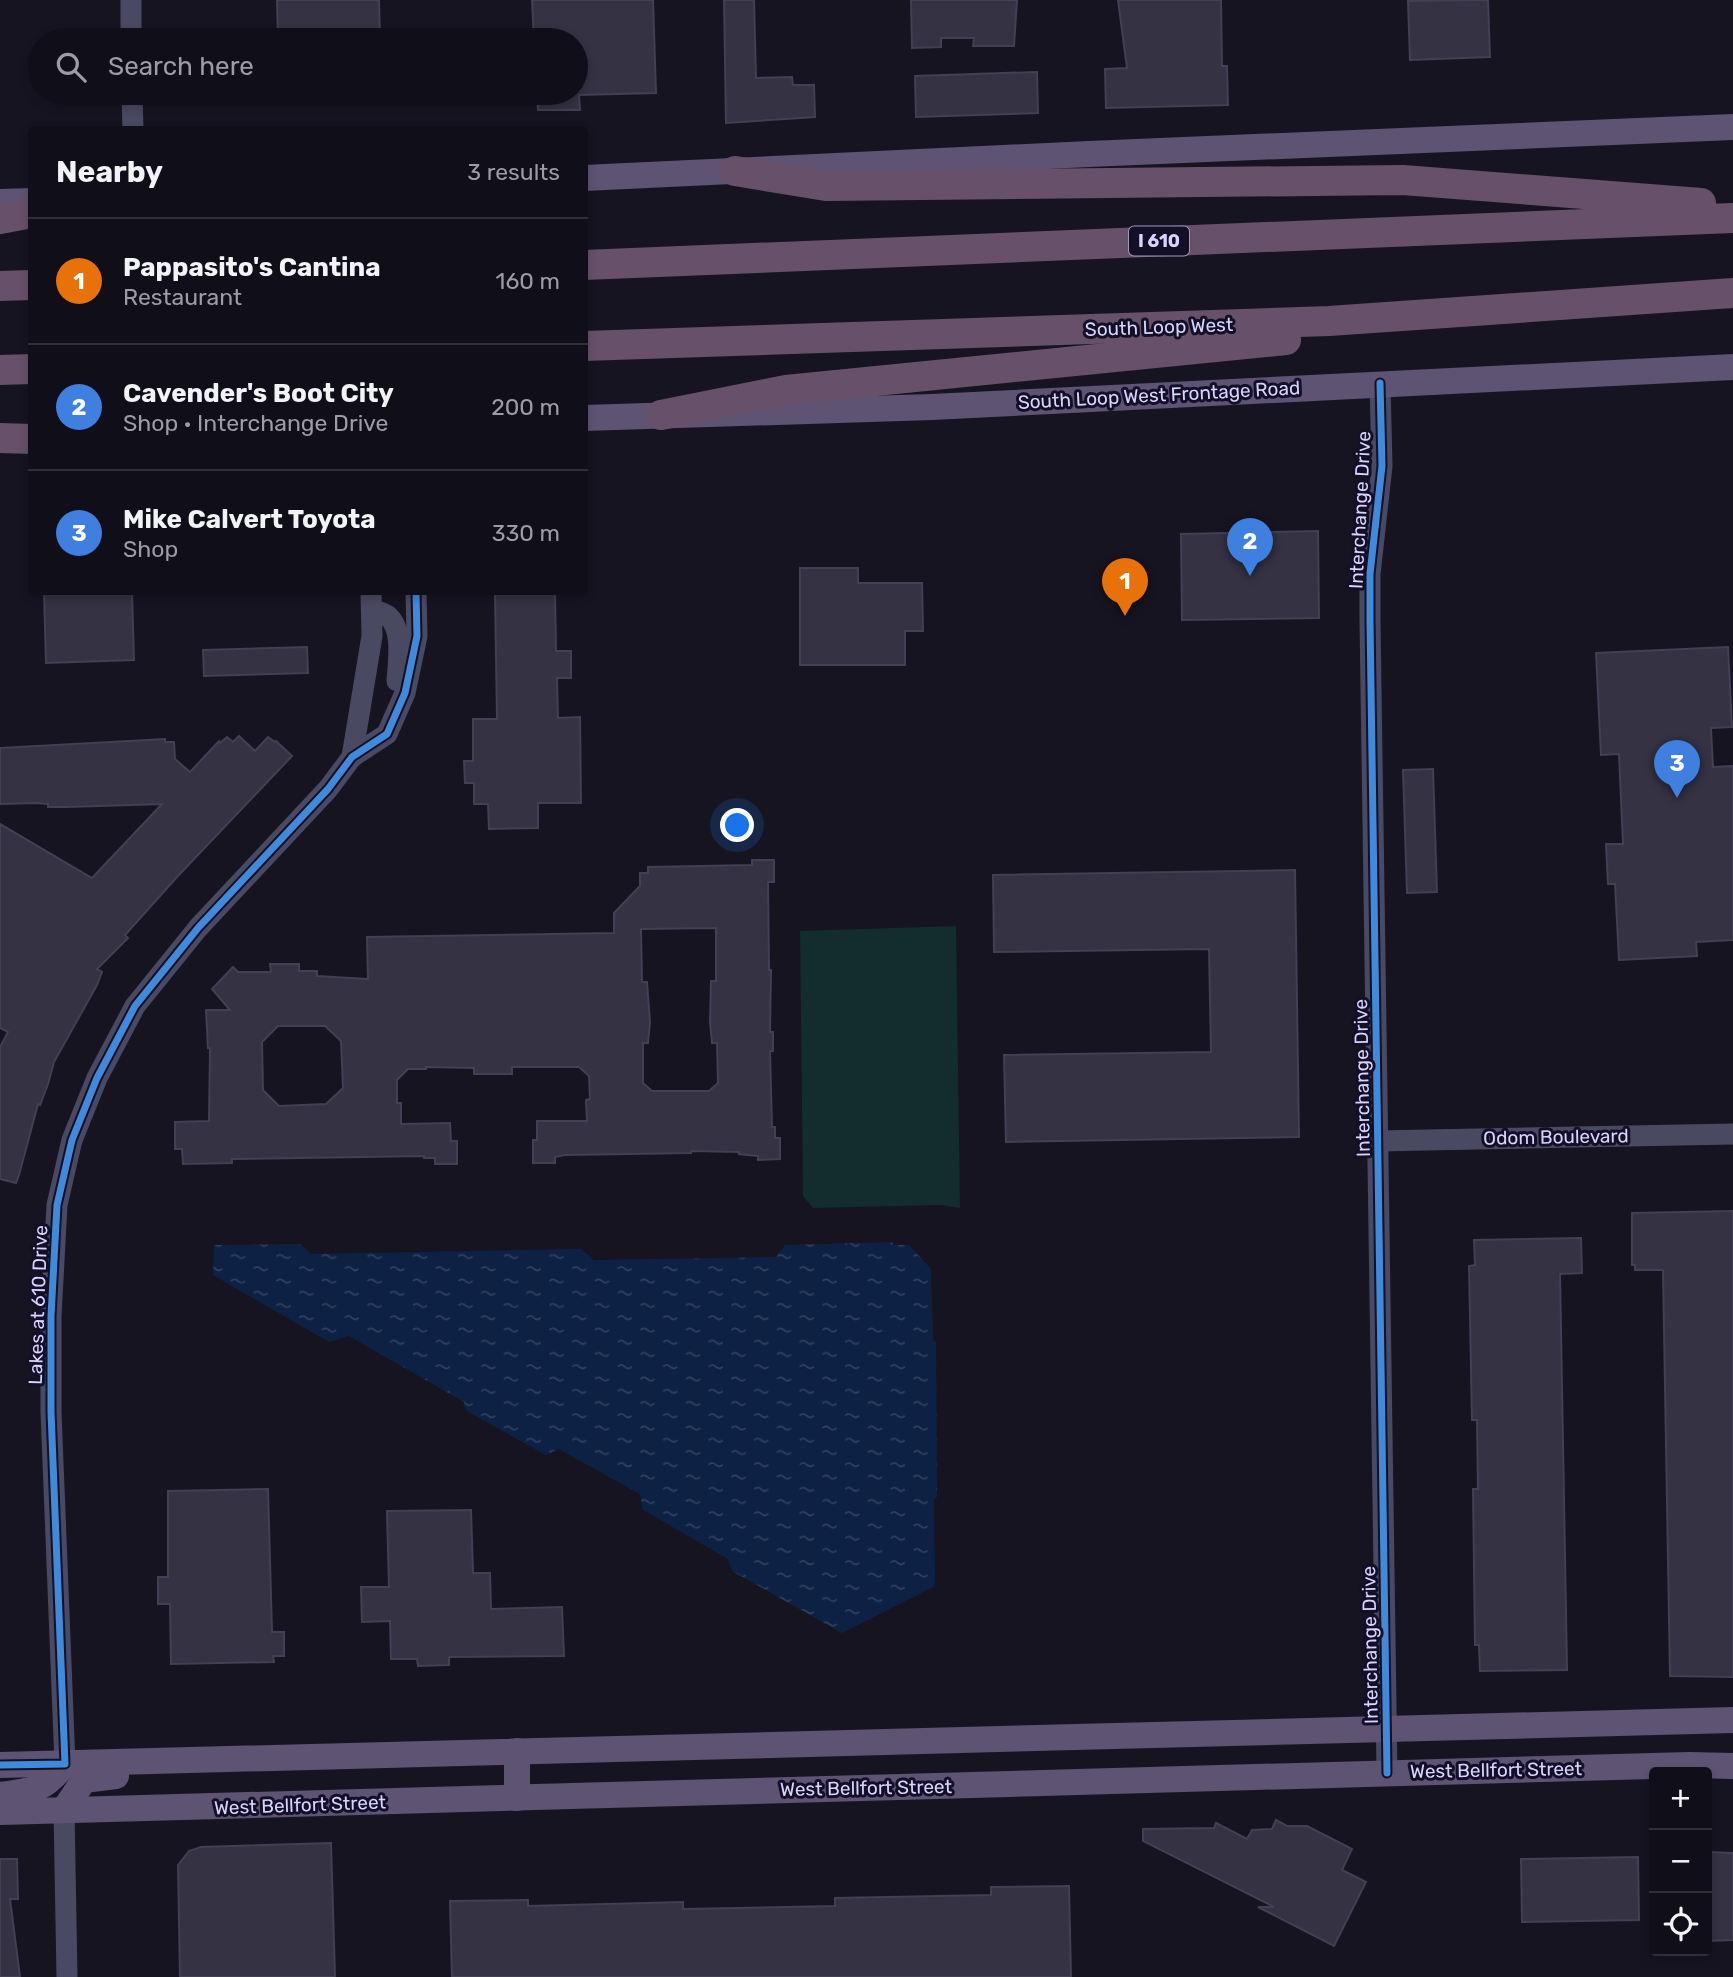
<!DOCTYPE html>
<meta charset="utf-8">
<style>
:root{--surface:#100f19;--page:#191822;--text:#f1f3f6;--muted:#9c9ca2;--line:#302f38;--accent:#2563eb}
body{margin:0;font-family:Rubik,sans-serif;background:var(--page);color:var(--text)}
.controls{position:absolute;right:21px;bottom:21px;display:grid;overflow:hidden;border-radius:7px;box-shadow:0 4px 10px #0003}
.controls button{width:63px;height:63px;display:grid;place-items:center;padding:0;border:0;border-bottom:2px solid var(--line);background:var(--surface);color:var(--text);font:35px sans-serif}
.you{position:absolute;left:738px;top:826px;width:24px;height:24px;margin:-18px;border:5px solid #fff;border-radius:50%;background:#1a73e8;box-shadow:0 0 0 10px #1a73e833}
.badge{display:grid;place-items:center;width:46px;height:46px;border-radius:50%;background:var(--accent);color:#fff;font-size:23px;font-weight:700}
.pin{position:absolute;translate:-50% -58px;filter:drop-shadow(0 2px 4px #0008)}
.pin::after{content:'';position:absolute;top:37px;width:24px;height:21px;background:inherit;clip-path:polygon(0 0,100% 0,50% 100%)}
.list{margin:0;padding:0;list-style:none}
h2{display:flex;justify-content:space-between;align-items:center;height:91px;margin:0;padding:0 28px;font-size:30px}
h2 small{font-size:23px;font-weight:400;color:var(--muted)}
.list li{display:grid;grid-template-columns:46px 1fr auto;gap:21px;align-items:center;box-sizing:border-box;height:126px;padding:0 28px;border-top:2px solid var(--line)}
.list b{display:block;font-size:26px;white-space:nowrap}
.list p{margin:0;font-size:23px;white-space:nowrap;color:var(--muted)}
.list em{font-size:23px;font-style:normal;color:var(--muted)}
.icon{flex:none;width:38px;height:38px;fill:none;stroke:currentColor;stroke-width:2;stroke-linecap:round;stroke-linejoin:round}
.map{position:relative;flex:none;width:1733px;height:1977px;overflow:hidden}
.search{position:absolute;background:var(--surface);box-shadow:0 4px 10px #0003;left:28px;top:28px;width:560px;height:77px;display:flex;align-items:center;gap:18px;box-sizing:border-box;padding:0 24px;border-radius:38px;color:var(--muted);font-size:26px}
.panel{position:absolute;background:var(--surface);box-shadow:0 4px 10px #0003;left:28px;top:126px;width:560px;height:469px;border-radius:7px}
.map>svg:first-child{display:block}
.green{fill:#132c2d}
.water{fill:url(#water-ripples)}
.building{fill:#343243;stroke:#433f54;stroke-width:2;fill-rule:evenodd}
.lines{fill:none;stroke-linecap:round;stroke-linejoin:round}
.minor{stroke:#4a4962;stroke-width:21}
.major{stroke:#5e5373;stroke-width:26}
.highway{stroke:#67516a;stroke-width:30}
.cycleway-casing{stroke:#130f26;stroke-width:11}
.cycleway{stroke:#408adc;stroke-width:7}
.labels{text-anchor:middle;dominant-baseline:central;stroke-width:6;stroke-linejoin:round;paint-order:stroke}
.shield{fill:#130f26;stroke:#9e99be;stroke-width:2}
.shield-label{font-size:18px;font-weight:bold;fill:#d9d4ff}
.street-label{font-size:19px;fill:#d9d4ff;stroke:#130f26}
</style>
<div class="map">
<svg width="1733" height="1977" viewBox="0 0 1733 1977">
<defs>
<pattern id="water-ripples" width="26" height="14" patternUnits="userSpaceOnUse" patternTransform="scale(1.75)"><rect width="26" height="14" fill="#0d2144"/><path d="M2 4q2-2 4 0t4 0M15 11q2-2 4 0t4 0" fill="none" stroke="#304060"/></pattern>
</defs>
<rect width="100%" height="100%" fill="#161421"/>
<path class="green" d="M956 926 960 1208 940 1205 813 1208 803 1196 800 931Z"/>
<path class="water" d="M892 1242 894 1245H909L931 1269 933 1340 936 1342 937 1497 934 1499 935 1586 842 1633 732 1571 728 1559 643 1510 640 1494 559 1449 546 1455 465 1410 464 1402 349 1336 329 1342 213 1275 214 1245 300 1244 311 1254 581 1249 594 1260 776 1257 785 1245Z"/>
<g class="building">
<path d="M277 0H379L380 40H278Z"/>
<path d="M532 0H653L656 93 579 95 580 110H538L537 93H576V40H534Z"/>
<path d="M724 0H754L756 78 792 77 793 85H814L815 117 726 123Z"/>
<path d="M911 0H1017L1014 46H973L974 38H941V47L912 48Z"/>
<path d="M1118 0H1221L1222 66H1227L1228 105 1106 108 1105 69 1127 68Z"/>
<path d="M1488 0 1490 57 1410 60 1408 1Z"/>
<path d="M1037 72 1038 113 916 117 915 76Z"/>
<path d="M1318 531 1319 618 1182 620 1181 534Z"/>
<path d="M800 568H858V583H922L923 631H905V665H800Z"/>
<path d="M44 592H132L134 660 46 663Z"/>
<path d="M495 593H555L556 651H571V678H557L558 718 580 717 581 803H538V828L489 829 488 804H474V783H465L464 761H473V719H497Z"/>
<path d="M307 647 308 673 204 676 203 650Z"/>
<path d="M1728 647 1732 727 1711 728 1713 767 1733 766V940L1696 942 1697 956 1619 960 1615 884H1608L1606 844H1623L1619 754 1601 755 1596 653Z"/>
<path d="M239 736 255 751 268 737 275 742 276 741 292 756 177 877 125 935 128 938 97 969 102 972 97 985 54 1062 48 1084 40 1105 38 1104 19 1175 16 1183 0 1179V1047L8 1032 0 1028V824L92 878 162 804 67 807H48V804L37 803 0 804V748L165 739V742H174L175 759 190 772 219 741 220 743 227 737 233 742Z"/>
<path d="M1433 769 1437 892 1407 893 1403 770Z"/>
<path d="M752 860H774V882H768L769 970H771L770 1032H773V1051H770L772 1127H775V1138H780V1159L758 1160V1156L739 1154V1152L691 1151V1153L565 1155 555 1157V1163H533V1140H537V1121H587L586 1100 590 1099 589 1076 579 1067H512V1074H474V1068L426 1067V1069H408L397 1080V1103H401V1124L450 1123 451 1141H457V1164H435V1158H424V1156L232 1159V1163L183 1164 182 1149H175V1122L209 1121 210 1048H208L206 1010H230L212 989 233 967 238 972H271L270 964H299V971H317V976L368 979 367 937 614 933V913L640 886V873H648V867L752 865ZM716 928V981H711L710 1022 712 1043H717L718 1083 709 1091H652L643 1083V1043H648L650 1022 647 982H642L641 929ZM278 1026H325L341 1041 343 1088 326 1104 279 1106 263 1090 262 1042Z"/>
<path d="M1295 870 1299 1137 1006 1142 1004 1055 1211 1052 1209 949 994 952 993 875Z"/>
<path d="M1733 1211V1677L1670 1676 1663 1270H1635V1265H1632V1213Z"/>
<path d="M1581 1238 1582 1273 1560 1274 1567 1670 1480 1671 1479 1645H1475L1473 1489H1478L1477 1420H1472L1469 1266 1475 1265 1474 1240Z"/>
<path d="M268 1489 272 1632H284V1656H273L274 1662 171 1664 170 1604H158V1577H168V1491Z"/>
<path d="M471 1510 473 1573H490L491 1609 562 1607 564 1656 449 1657V1665L418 1666 417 1659H391L390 1621 362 1622 361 1587H389L387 1511Z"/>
<path d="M1276 1820 1287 1826H1307L1352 1849 1342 1870 1366 1882 1334 1946 1258 1907H1274L1143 1841V1829L1214 1828 1216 1823 1247 1839 1252 1830 1272 1829Z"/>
<path d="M331 1843 335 1977H180L178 1865 189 1851 201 1847Z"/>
<path d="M1707 1852 1733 1853V1940L1707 1941Z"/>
<path d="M1638 1857 1639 1920 1522 1922 1521 1859Z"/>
<path d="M0 1859H17L18 1899H10L20 1977H0Z"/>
<path d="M1069 1886 1071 1977H452L450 1901 528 1900V1906L683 1902V1909L835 1906V1898L991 1895V1887Z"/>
</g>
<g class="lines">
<g class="minor">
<path d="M131 0V40"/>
<path d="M132 93 133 130"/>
<path d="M1380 383 1382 466 1370 574V620L1387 1773"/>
<path d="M372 610C377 611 384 613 388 616 404 630 398 662 397 681"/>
<path d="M352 757 372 636 371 592"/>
<path d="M1378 1141 1733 1134"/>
<path d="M65 1764 51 1412V1316L57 1205 72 1140 97 1078 135 1006 198 928 328 789 352 757 387 734 405 693 417 636 416 592"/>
<path d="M64 1810 67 1977"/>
</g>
<g class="major">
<path d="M584 178 1089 154 1733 127"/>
<path d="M0 202 32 201"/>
<path d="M584 418 932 407 1733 367"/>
<path d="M517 1751V1798"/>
<path d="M0 1765 1733 1720"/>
<path d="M0 1795C34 1790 42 1792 65 1764"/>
<path d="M64 1810 84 1780 116 1776"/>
<path d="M0 1812 1689 1765 1733 1766"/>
</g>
<g class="highway">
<path d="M735 171 826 186 1403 180 1701 203"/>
<path d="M0 219 32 213"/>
<path d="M584 265 1733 218"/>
<path d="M0 286 32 285"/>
<path d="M584 346 1329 321 1733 293"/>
<path d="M0 370 32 369"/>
<path d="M661 415 786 390 1286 340"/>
<path d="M0 438 32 439"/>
</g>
<g class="cycleway-casing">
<g id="cycleway">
<path d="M1380 383 1382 466 1370 574V620L1387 1773"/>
<path d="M0 1765 65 1764 51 1412V1316L57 1205 72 1140 97 1078 135 1006 198 928 328 789 352 757 387 734 405 693 417 636 416 592"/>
</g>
</g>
<use href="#cycleway" class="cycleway"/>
</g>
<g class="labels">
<rect class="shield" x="1129" y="226.5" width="60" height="29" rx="5"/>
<g class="shield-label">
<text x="1159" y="241">I 610</text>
</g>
<g class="street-label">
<text transform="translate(1159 327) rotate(-2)">South Loop West</text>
<text transform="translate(1159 395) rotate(-3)">South Loop West Frontage Road</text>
<text transform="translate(1360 510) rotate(-87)">Interchange Drive</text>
<text transform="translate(1362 1078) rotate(-91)">Interchange Drive</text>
<text transform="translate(1556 1137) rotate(-1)">Odom Boulevard</text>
<text transform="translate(38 1305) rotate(-88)">Lakes at 610 Drive</text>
<text transform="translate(1370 1645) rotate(-91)">Interchange Drive</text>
<text transform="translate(1496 1770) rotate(-1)">West Bellfort Street</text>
<text transform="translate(866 1788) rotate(-1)">West Bellfort Street</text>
<text transform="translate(300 1805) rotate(-2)">West Bellfort Street</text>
</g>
</g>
</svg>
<div class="controls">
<button>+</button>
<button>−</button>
<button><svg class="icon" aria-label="locate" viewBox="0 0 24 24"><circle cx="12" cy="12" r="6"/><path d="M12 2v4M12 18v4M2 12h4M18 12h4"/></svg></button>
</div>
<div class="you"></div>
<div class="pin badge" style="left:1125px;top:616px;background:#e8710a">1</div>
<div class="pin badge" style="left:1250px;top:576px;background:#3f7fe0">2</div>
<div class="pin badge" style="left:1677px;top:798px;background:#3f7fe0">3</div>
<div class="search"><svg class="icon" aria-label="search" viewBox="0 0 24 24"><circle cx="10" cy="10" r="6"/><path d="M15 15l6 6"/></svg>Search here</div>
<section class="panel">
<h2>Nearby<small>3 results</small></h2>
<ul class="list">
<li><span class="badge" style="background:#e8710a">1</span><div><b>Pappasito's Cantina</b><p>Restaurant</p></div><em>160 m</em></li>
<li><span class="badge" style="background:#3f7fe0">2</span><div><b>Cavender's Boot City</b><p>Shop · Interchange Drive</p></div><em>200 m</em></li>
<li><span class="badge" style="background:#3f7fe0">3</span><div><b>Mike Calvert Toyota</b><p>Shop</p></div><em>330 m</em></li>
</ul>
</section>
</div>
